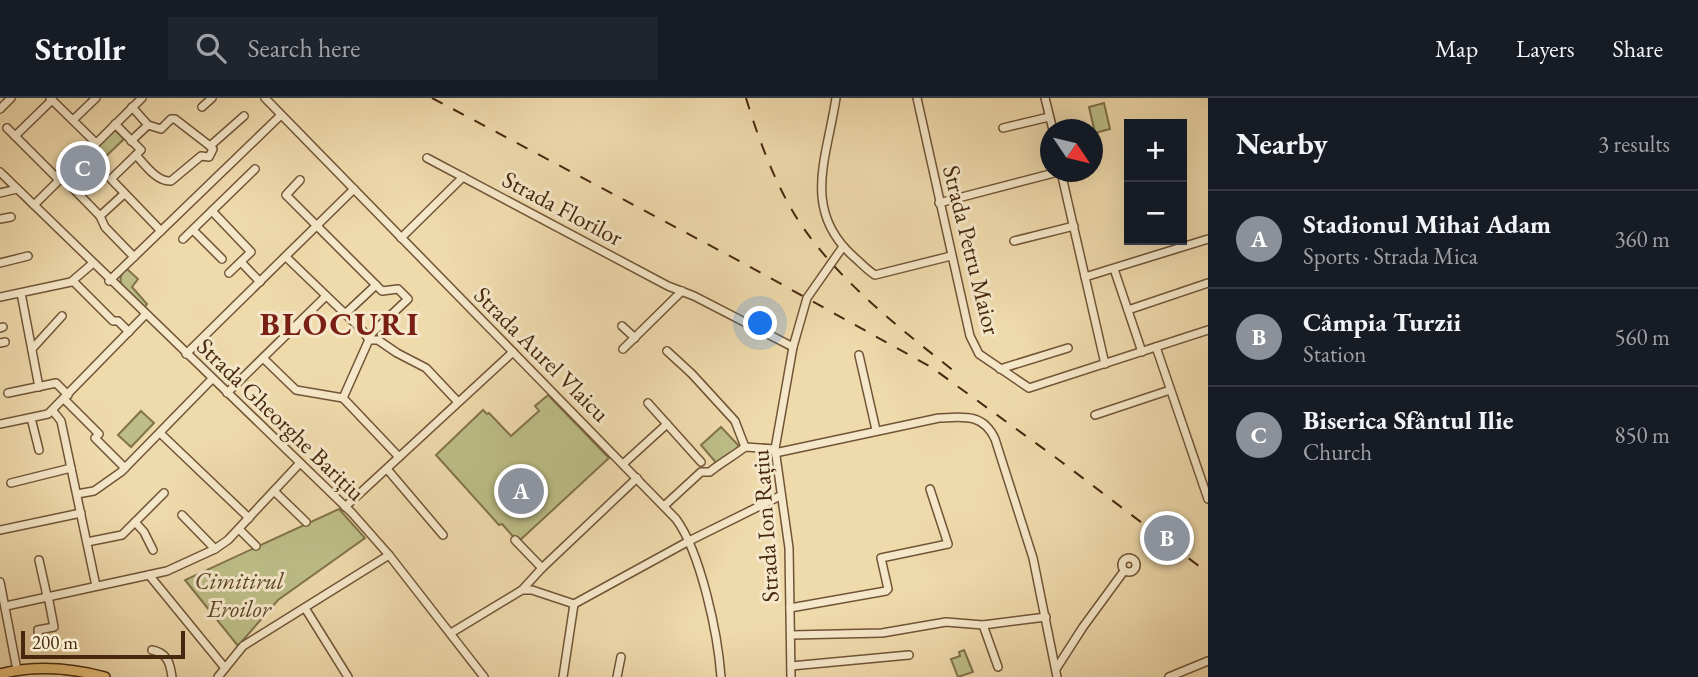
<!DOCTYPE html>
<meta charset="utf-8">
<style>
:root{--surface:#171b24;--page:#20242c;--text:#f1f3f6;--muted:#9ea1a6;--line:#363941;--accent:#8c9099}
body{margin:0;font-family:"EB Garamond",serif;background:var(--page);color:var(--text)}
.controls{position:absolute;right:21px;top:21px;display:grid;overflow:hidden;border-radius:0px;box-shadow:0 7px 28px #0002}
.controls button{width:63px;height:63px;display:grid;place-items:center;padding:0;border:0;border-bottom:2px solid var(--line);background:var(--surface);color:var(--text);font:35px sans-serif}
.compass{position:absolute;left:1040px;top:21px;width:63px;height:63px;border-radius:50%;background:var(--surface);box-shadow:0 7px 28px #0002;rotate:125deg}
.scale{position:absolute;left:21px;bottom:18px;width:164px;box-sizing:border-box;padding-left:7px;border:4px solid #47280f;border-top:0;font-size:19px;line-height:24px;white-space:nowrap;color:#47280f;-webkit-text-stroke:5px #f5e7c9;paint-order:stroke}
.you{position:absolute;left:761px;top:226px;width:24px;height:24px;margin:-18px;border:5px solid #fff;border-radius:50%;background:#1a73e8;box-shadow:0 0 0 10px #1a73e833}
.badge{display:grid;place-items:center;width:46px;height:46px;border-radius:50%;background:var(--accent);color:#fff;font-size:23px;font-weight:700}
.pin{position:absolute;translate:-50% -50%;border:4px solid #fff;box-shadow:0 2px 7px #0006}
.list{margin:0;padding:0;list-style:none}
h2{display:flex;justify-content:space-between;align-items:center;height:91px;margin:0;padding:0 28px;font-size:30px}
h2 small{font-size:23px;font-weight:400;color:var(--muted)}
.list li{display:grid;grid-template-columns:46px 1fr auto;gap:21px;align-items:center;box-sizing:border-box;height:98px;padding:0 28px;border-top:2px solid var(--line)}
.list b{display:block;font-size:26px;white-space:nowrap}
.list p{margin:0;font-size:23px;white-space:nowrap;color:var(--muted)}
.list em{font-size:23px;font-style:normal;color:var(--muted)}
.icon{flex:none;width:38px;height:38px;fill:none;stroke:currentColor;stroke-width:2;stroke-linecap:round;stroke-linejoin:round}
.map{position:relative;flex:none;width:1208px;height:579px;overflow:hidden}
header{display:flex;align-items:center;gap:42px;box-sizing:border-box;height:98px;padding:0 35px;background:var(--surface);border-bottom:2px solid var(--line)}
header strong{font-size:33px}
nav{display:flex;gap:38px;margin-inline-start:auto;font-size:24px}
.search{width:490px;height:63px;background:var(--page);display:flex;align-items:center;gap:18px;box-sizing:border-box;padding:0 24px;border-radius:0px;color:var(--muted);font-size:26px}
main{display:flex}
aside{flex:1;background:var(--surface)}
.map>svg:first-child{display:block}
.green{fill:#bdbe87;stroke:#82734b;stroke-width:2}
.lines{fill:none;stroke-linecap:round;stroke-linejoin:round}
.minor-casing{stroke:#715436;stroke-width:10}
.major-casing{stroke:#47280f;stroke-width:12}
.minor{stroke:#f5e7c9;stroke-width:7}
.major{stroke:#e8bd76;stroke-width:9}
.rail{stroke:#47280f;stroke-width:2;stroke-dasharray:12 12;stroke-linecap:butt}
.labels{text-anchor:middle;dominant-baseline:central;stroke-width:6;stroke-linejoin:round;paint-order:stroke}
.street-label{font-size:24px;fill:#47280f;stroke:#f5e7c9}
.park-label{font-size:24px;font-style:italic;fill:#5f4627;stroke:#f5e7c9}
.district-label{font-size:32px;font-weight:bold;letter-spacing:2px;fill:#7a1f14;stroke:#f5e7c9}
</style>
<header>
<strong>Strollr</strong>
<div class="search"><svg class="icon" aria-label="search" viewBox="0 0 24 24"><circle cx="10" cy="10" r="6"/><path d="M15 15l6 6"/></svg>Search here</div>
<nav><a>Map</a><a>Layers</a><a>Share</a></nav>
</header>
<main>
<div class="map">
<svg width="1208" height="579" viewBox="0 0 1208 579">
<rect width="100%" height="100%" fill="#efdaac"/>
<filter id="stains"><feTurbulence type="fractalNoise" baseFrequency=".00286" numOctaves="4"/><feColorMatrix values="0 0 0 0 .2 0 0 0 0 .09 0 0 0 0 .02 0 0 0 .5 -.17"/></filter>
<radialGradient id="worn" r=".72"><stop offset=".6" stop-color="#630" stop-opacity="0"/><stop offset="1" stop-color="#630" stop-opacity=".3"/></radialGradient>
<g class="green">
<path d="M1104 5 1110 31 1095 35 1089 9Z"/>
<path d="M114 31 124 41 101 63 91 53Z"/>
<path d="M126 170 138 181 132 189 147 206 144 210C132 199 110 186 126 170Z"/>
<path d="M548 297 609 360 518 444 502 426 499 427 436 357 483 312 487 316 489 315 511 338 539 313 535 308Z"/>
<path d="M141 313 154 325 131 349 118 337Z"/>
<path d="M721 329 739 348 718 367 701 347Z"/>
<path d="M339 411 365 440 278 502 238 548 185 482Z"/>
<path d="M964 552 973 574 958 579 951 561 960 558 959 554Z"/>
</g>
<g class="lines">
<g class="minor-casing">
<g id="minor">
<path d="M50 0 96 45"/>
<path d="M265 0 676 421C701 455 718 537 721 579"/>
<path d="M836 0C827 60 801 112 854 159 861 165 867 172 875 177L951 158"/>
<path d="M917 0 970 238 979 256 1029 290 1208 232"/>
<path d="M1045 0 1053 32"/>
<path d="M202 9 212 0"/>
<path d="M0 11 11 0"/>
<path d="M73 22 96 0"/>
<path d="M115 26 141 52 111 81 161 133"/>
<path d="M148 27 161 31 171 21H175L210 48"/>
<path d="M7 30 58 81"/>
<path d="M1003 30 1049 19"/>
<path d="M15 38 52 2"/>
<path d="M131 43 148 27 132 9"/>
<path d="M136 57C145 67 157 84 171 83L201 58 209 59 213 51 210 48 244 18"/>
<path d="M427 60 668 188 694 198 793 249"/>
<path d="M0 74 352 415 389 457 484 579"/>
<path d="M1061 74 1105 266"/>
<path d="M61 78 100 118 124 96"/>
<path d="M0 95 17 91"/>
<path d="M939 105 1058 74"/>
<path d="M34 107 142 0"/>
<path d="M212 113 251 154 229 175"/>
<path d="M100 118 105 129 134 159"/>
<path d="M0 121 11 119"/>
<path d="M193 132 222 161"/>
<path d="M401 140 463 79"/>
<path d="M183 141 255 71"/>
<path d="M1014 143 1074 128"/>
<path d="M286 159 363 233 369 242H378L397 255 426 270 458 304"/>
<path d="M241 164 260 184"/>
<path d="M0 165 28 158"/>
<path d="M1114 171 1142 254"/>
<path d="M1085 179 1208 141"/>
<path d="M73 183 113 223H118L129 234"/>
<path d="M109 183 281 17"/>
<path d="M21 195 39 289"/>
<path d="M0 199 71 184 92 166"/>
<path d="M1128 212 1208 185"/>
<path d="M345 216 376 187"/>
<path d="M622 228 635 240"/>
<path d="M0 230 3 229"/>
<path d="M0 245 5 244"/>
<path d="M1156 249 1208 401"/>
<path d="M32 251 62 218"/>
<path d="M623 251 682 193"/>
<path d="M667 253 692 276 735 323 745 349"/>
<path d="M186 256 354 91"/>
<path d="M859 257 876 332"/>
<path d="M263 260 296 292 343 300 372 235 408 201 398 191 382 193 286 97 300 82"/>
<path d="M1000 271 1068 250"/>
<path d="M8 295 56 285 68 297"/>
<path d="M227 295 326 198"/>
<path d="M343 300 399 359"/>
<path d="M64 301 99 336 95 340 125 370"/>
<path d="M648 305 701 364"/>
<path d="M53 313 61 323 96 488"/>
<path d="M1095 317 1170 292"/>
<path d="M31 320 39 352"/>
<path d="M0 326 48 316 145 217"/>
<path d="M160 335 249 420"/>
<path d="M775 355 939 320C964 319 983 315 995 341L1033 460 1057 579"/>
<path d="M623 366 667 326"/>
<path d="M387 371 443 437"/>
<path d="M11 385 71 370"/>
<path d="M274 393 306 424"/>
<path d="M77 396 94 393 121 374 212 281"/>
<path d="M664 408 701 374H710C713 370 738 355 745 349L775 351"/>
<path d="M345 409 513 254"/>
<path d="M182 417 215 451"/>
<path d="M135 424 144 434 153 452"/>
<path d="M239 431 256 448"/>
<path d="M0 432 81 415"/>
<path d="M515 442 542 470"/>
<path d="M87 444 122 437 164 395"/>
<circle cx="1129" cy="467" r="7"/>
<path d="M39 462 47 498"/>
<path d="M149 477 225 570"/>
<path d="M0 484 17 572"/>
<path d="M522 492H532L574 506 689 443 780 398"/>
<path d="M6 508 167 473 215 451 228 442 300 365"/>
<path d="M305 510 348 579"/>
<path d="M790 510 886 493 888 491 881 460 948 446 930 391"/>
<path d="M983 527 998 569"/>
<path d="M451 535 522 492 542 470 637 380"/>
<path d="M791 537 882 535 946 524 983 527 1046 519"/>
<path d="M39 542 38 532 54 529 48 498"/>
<path d="M152 552C167 555 170 564 172 579"/>
<path d="M791 568 909 557"/>
<path d="M1056 571 1083 529 1124 473"/>
<path d="M218 579 243 548 389 457"/>
<path d="M563 579 574 506"/>
<path d="M617 579 621 559"/>
<path d="M791 579 789 450 775 351 793 249 807 200 842 150"/>
<path d="M1169 579 1208 563"/>
</g>
</g>
<g class="major-casing">
<path id="major" d="M0 576C35 567 71 570 105 579"/>
</g>
<use href="#minor" class="minor"/>
<use href="#major" class="major"/>
<g class="rail">
<path d="M432 0 745 166 931 269 1059 362 1208 475"/>
<path d="M746 0C759 43 777 91 802 128 843 187 903 233 959 277"/>
</g>
</g>
<g class="labels">
<g class="street-label">
<text transform="translate(563 110) rotate(28)">Strada Florilor</text>
<text transform="translate(972 152) rotate(76)">Strada Petru Maior</text>
<text transform="translate(542 256) rotate(45)">Strada Aurel Vlaicu</text>
<text transform="translate(281 321) rotate(44)">Strada Gheorghe Barițiu</text>
<text transform="translate(765 428) rotate(-94)">Strada Ion Rațiu</text>
</g>
<g class="park-label">
<text x="239" y="482">Cimitirul<tspan x="239" dy="28">Eroilor</tspan></text>
</g>
<g class="district-label">
<text x="340" y="226">BLOCURI</text>
</g>
</g>
<rect width="100%" height="100%" filter="url(#stains)"/>
<rect width="100%" height="100%" fill="url(#worn)"/>
</svg>
<div class="controls">
<button>+</button>
<button>−</button>
</div>
<svg class="compass" viewBox="-18 -18 36 36"><path d="M0-13l5 13h-10z" fill="#e53935"/><path d="M0 13l5-13h-10z" fill="#9ea1a6"/></svg>
<div class="scale">200 m</div>
<div class="you"></div>
<div class="pin badge" style="left:521px;top:393px">A</div>
<div class="pin badge" style="left:1167px;top:440px">B</div>
<div class="pin badge" style="left:83px;top:70px">C</div>
</div>
<aside>
<h2>Nearby<small>3 results</small></h2>
<ul class="list">
<li><span class="badge">A</span><div><b>Stadionul Mihai Adam</b><p>Sports · Strada Mica</p></div><em>360 m</em></li>
<li><span class="badge">B</span><div><b>Câmpia Turzii</b><p>Station</p></div><em>560 m</em></li>
<li><span class="badge">C</span><div><b>Biserica Sfântul Ilie</b><p>Church</p></div><em>850 m</em></li>
</ul>
</aside>
</main>
